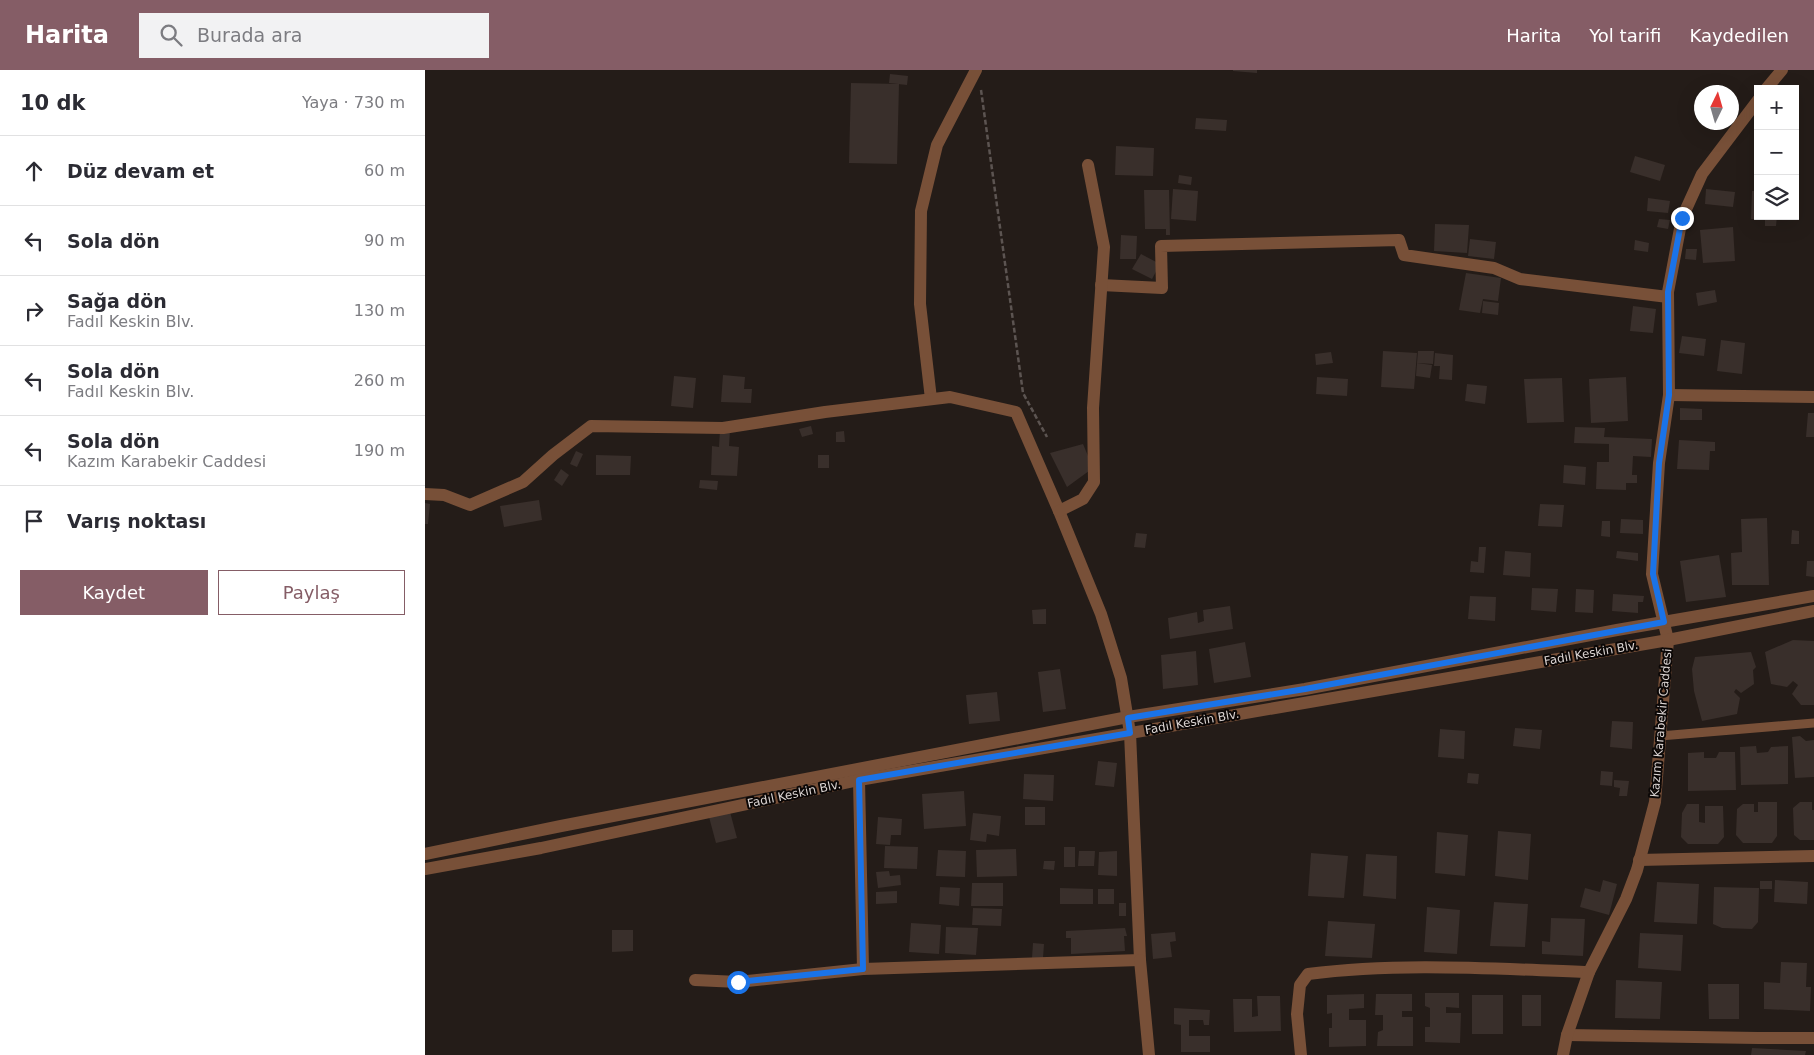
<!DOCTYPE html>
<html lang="tr">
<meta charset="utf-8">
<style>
:root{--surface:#fff;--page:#f2f2f3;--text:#2b2b33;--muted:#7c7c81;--line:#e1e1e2;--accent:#855d66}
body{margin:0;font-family:"DejaVu Sans",sans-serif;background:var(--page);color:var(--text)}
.controls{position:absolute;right:15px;top:15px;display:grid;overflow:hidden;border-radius:0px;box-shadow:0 5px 20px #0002}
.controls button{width:45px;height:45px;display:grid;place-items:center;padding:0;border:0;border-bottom:1px solid var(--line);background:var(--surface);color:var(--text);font:25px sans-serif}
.compass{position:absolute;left:1269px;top:15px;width:45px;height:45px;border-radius:50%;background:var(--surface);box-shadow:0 5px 20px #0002;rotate:5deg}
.stop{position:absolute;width:15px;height:15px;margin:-11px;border:4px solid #1a73e8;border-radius:50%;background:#fff}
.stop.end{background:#1a73e8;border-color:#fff;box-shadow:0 1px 5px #0008}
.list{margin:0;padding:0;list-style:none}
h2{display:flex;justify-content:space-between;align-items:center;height:65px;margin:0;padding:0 20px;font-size:21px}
h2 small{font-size:16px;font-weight:400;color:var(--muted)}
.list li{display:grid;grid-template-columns:32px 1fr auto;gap:15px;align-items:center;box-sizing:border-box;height:70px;padding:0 20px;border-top:1px solid var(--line)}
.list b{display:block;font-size:19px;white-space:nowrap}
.list p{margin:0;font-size:16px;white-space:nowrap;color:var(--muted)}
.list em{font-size:16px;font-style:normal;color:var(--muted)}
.actions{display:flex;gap:10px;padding:15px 20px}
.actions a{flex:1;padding:11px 0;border:1px solid var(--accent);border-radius:0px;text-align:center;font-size:18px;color:var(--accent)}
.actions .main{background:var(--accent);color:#fff}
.icon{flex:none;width:28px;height:28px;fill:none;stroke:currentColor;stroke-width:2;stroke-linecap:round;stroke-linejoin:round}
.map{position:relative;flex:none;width:1389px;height:985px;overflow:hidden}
header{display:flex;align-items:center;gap:30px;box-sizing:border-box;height:70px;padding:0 25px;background:var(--accent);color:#fff}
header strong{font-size:24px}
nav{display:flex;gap:28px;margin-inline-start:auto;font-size:18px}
.search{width:350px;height:45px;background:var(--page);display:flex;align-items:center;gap:12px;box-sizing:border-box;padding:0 18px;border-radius:0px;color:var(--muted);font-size:19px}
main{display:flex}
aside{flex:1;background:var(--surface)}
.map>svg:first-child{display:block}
.building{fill:#392f2b}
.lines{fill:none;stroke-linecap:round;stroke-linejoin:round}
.path{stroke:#5c5451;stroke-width:2.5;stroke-dasharray:5 2.5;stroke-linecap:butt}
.service{stroke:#785038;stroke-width:9}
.minor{stroke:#785038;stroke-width:12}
.tertiary{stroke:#785038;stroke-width:12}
.route{stroke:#1a73e8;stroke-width:6}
.labels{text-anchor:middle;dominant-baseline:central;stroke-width:4;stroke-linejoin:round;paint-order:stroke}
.street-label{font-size:12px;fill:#dbd4d2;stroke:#0b0706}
</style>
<header>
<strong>Harita</strong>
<div class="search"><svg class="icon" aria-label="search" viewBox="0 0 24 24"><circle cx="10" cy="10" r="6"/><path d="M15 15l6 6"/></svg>Burada ara</div>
<nav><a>Harita</a><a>Yol tarifi</a><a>Kaydedilen</a></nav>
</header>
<main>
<aside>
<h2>10 dk<small>Yaya · 730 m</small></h2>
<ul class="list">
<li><svg class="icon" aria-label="ahead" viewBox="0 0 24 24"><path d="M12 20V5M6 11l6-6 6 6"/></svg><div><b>Düz devam et</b></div><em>60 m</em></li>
<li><svg class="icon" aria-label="left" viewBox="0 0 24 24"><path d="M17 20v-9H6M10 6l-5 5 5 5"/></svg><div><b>Sola dön</b></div><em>90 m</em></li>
<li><svg class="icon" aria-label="right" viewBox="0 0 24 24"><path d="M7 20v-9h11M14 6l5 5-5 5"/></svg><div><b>Sağa dön</b><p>Fadıl Keskin Blv.</p></div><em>130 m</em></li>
<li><svg class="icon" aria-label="left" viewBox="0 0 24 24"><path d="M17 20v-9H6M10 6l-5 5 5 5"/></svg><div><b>Sola dön</b><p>Fadıl Keskin Blv.</p></div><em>260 m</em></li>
<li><svg class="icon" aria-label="left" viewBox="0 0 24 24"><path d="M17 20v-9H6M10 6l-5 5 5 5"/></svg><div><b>Sola dön</b><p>Kazım Karabekir Caddesi</p></div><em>190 m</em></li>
<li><svg class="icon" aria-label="arrive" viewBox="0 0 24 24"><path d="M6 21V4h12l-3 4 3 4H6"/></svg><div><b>Varış noktası</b></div></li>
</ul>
<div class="actions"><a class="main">Kaydet</a><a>Paylaş</a></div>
</aside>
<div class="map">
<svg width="1389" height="985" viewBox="0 0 1389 985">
<rect width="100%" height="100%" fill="#241c18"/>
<g class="building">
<path d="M808 0H832V3L808 1Z"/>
<path d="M465 4 483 6 482 15 464 13Z"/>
<path d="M426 13 474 14 472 94 424 93Z"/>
<path d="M771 48 802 50 801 61 770 59Z"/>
<path d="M691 76 729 78 728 106 690 105Z"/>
<path d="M1210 86 1240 95 1235 111 1205 102Z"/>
<path d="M754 105 767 107 766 115 753 113Z"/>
<path d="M748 119 773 121 771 151 746 149Z"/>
<path d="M1281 119 1310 122 1308 137 1280 134Z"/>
<path d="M719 120H744L745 165H741V159H720Z"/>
<path d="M1327 121H1333V146H1352L1351 156H1340V149H1326Z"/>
<path d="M1223 128 1245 131 1243 143 1222 141Z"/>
<path d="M1234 149 1245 150 1243 159 1232 157Z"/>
<path d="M1010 154 1044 155 1042 183 1009 181Z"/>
<path d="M1308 157 1310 191 1278 193 1275 160Z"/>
<path d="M696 165 712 166 711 189H695Z"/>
<path d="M1045 169 1071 172 1069 189 1043 186Z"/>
<path d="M1210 170 1224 173 1223 182 1209 180Z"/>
<path d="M1261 179H1272L1271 190 1260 189Z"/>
<path d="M716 184 735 194 727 209 707 199Z"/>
<path d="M1041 203 1076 208 1073 231 1058 229 1055 243 1034 240Z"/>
<path d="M1290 220 1292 232 1273 236 1271 223Z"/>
<path d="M1058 231 1074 233 1073 245 1057 243Z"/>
<path d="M1208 236 1231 239 1228 263 1205 261Z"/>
<path d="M1257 266 1281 269 1279 286 1254 283Z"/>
<path d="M1296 270 1320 273 1317 304 1292 301Z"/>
<path d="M958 281 992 283 989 319 956 317Z"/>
<path d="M993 281H1009L1008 294 992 293Z"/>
<path d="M906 282 908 293 891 295 890 284Z"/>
<path d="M1010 283 1028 285 1027 310 1014 309 1015 296H1009Z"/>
<path d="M992 293 1007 295 1005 308 991 306Z"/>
<path d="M298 305 320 307 319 319H327L326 333 296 332Z"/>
<path d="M249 306 271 308 268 338 246 336Z"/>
<path d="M892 307 923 309 922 326 891 324Z"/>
<path d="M1201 307 1203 351 1166 353 1164 309Z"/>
<path d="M1137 308 1139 352 1102 353 1099 309Z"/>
<path d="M1042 314 1062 316 1060 334 1040 331Z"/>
<path d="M1255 338 1277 339V350H1255Z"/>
<path d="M1383 343H1389V367H1381Z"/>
<path d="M386 356 388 364 377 367 374 359Z"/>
<path d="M1150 357 1180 358 1179 367 1227 369 1226 387 1208 386 1207 405H1212V413H1201V420L1171 419 1172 392H1184V374L1149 373Z"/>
<path d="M295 360H305L304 376 314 377 312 406 286 405 287 376 294 377Z"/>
<path d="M419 361 420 372H411V362Z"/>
<path d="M1254 370 1290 372V381H1285L1284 400 1252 399Z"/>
<path d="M658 374 668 398 642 417 625 383Z"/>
<path d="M151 381 158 384 152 397 145 394Z"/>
<path d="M171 385 206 386 205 405H171Z"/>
<rect x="393" y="385" width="11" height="13"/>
<path d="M1139 395 1161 397 1160 415 1138 413Z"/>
<path d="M136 399 144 405 137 416 129 410Z"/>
<path d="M275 410 293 411 292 420 274 418Z"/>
<path d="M114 430 117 450 79 457 75 436Z"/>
<path d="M0 433 5 434 3 454H0Z"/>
<path d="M1115 434 1139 435 1137 457 1113 456Z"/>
<path d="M1342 448 1344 515H1307L1306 483 1317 482 1316 449Z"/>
<path d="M1196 449 1218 450V464L1195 463Z"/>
<path d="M1177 451H1185V467L1176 466Z"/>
<path d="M1367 460 1374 461V474H1366Z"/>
<path d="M711 463 722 464 720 478 709 477Z"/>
<path d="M1054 477H1061L1059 503 1045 502 1046 491 1053 492Z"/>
<path d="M1080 481 1106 483 1105 507 1078 505Z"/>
<path d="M1192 481 1213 483V491L1191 488Z"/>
<path d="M1294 485 1301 527 1261 532 1255 491Z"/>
<path d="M1382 491H1389V507L1381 506Z"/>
<path d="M1107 518 1133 519 1131 542 1106 540Z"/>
<path d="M1151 519 1169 520 1168 543 1150 542Z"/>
<path d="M1188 524 1219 526 1218 532H1213V543L1187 541Z"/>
<path d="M1045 526 1071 527 1070 551 1043 549Z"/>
<path d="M805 536 808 559 745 569 743 548 772 542 773 553 779 551 778 540Z"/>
<path d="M621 539V554H608L607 540Z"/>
<path d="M1368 570 1389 571V635H1376L1367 624 1373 615 1368 611 1362 617 1346 614 1340 582Z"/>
<path d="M820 572 826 607 789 613 784 579Z"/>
<path d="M771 581 773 615 738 619 736 585Z"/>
<path d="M1326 582 1331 597 1328 600 1329 614 1316 623 1311 619 1309 622 1315 628 1312 644 1277 651 1269 621 1267 599 1270 587Z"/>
<path d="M635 599 641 639 618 642 613 602Z"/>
<path d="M572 622 575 651 544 654 541 625Z"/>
<path d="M1187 651 1208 652 1207 679 1185 677Z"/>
<path d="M1090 658 1117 660 1115 679 1088 676Z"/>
<path d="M1015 659 1040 661 1039 689 1013 687Z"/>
<path d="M1375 666 1381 671 1389 670V707L1370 708 1367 667Z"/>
<path d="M1331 676 1332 683 1343 682 1346 677 1363 676V714L1316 715 1315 677Z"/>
<path d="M1279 682V688H1291L1294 682H1310L1311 720 1263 721V683Z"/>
<path d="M673 691 692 693 689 717 670 715Z"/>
<path d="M1176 701 1188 702 1187 716 1175 715Z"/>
<path d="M1043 703 1054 704 1053 714 1042 713Z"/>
<path d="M599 704 629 705 628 731 598 729Z"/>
<path d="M1189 710 1204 711 1202 726H1194L1195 718 1189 717Z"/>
<path d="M539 721 541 756 499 759 497 724Z"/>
<path d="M1333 732H1352V766L1347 773H1318L1311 765 1312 739 1318 734H1329V742H1333Z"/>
<path d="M1375 732H1387V740H1389V770H1375L1369 765 1368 738Z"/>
<path d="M1262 734H1274V752L1280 753V736H1298L1299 767 1293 774H1263L1256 767 1257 743Z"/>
<rect x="600" y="737" width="20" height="18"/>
<path d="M305 742 312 768 291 773 284 747Z"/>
<path d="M548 743 576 746 574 766 562 764 561 772 545 770Z"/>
<path d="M453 747 477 749 476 765H466L465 775 451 774Z"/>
<path d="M1073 761 1106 764 1103 810 1070 806Z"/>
<path d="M1012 762 1043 765 1040 806 1010 803Z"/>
<path d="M460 776 493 777 492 799 459 798Z"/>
<rect x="639" y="777" width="11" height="20"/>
<path d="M591 779 592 806 552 807 551 780Z"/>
<path d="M513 780 541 781 540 807 511 806Z"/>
<path d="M654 781H670L669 796H653Z"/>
<path d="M692 781V806L673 805 674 782Z"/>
<path d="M886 783 923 786 919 828 883 826Z"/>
<path d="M941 784 972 786 971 829 938 826Z"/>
<path d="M619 791H630L629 800 618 799Z"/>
<path d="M464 801 465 806 475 805 476 815 453 818 451 802Z"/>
<path d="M1178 810 1192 814 1184 845 1155 837 1160 818 1175 822Z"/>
<path d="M1350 810 1383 812 1382 834 1349 832Z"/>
<rect x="1335" y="811" width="12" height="8"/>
<path d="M1232 812 1274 814 1272 854 1229 852Z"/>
<path d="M547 813H578V836H546Z"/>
<path d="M515 817 535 818 534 836 514 834Z"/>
<path d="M1289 817 1334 818 1333 852 1327 859 1297 858 1288 854Z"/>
<path d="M635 818 668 819V834H635Z"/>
<rect x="673" y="819" width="16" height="15"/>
<path d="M472 821V833L451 834V822Z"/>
<path d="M1069 832 1103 834 1100 877 1065 876Z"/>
<rect x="694" y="833" width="7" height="13"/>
<path d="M1002 837 1035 840 1032 884 999 882Z"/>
<path d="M548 838 577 839 576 856 547 855Z"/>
<path d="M1126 848 1160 849 1158 886 1117 884V871L1125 872Z"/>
<path d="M903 851 950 854 947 888 900 886Z"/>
<path d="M486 853 516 855 514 884 484 882Z"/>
<path d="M521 857 553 858 551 885 520 883Z"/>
<path d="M700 858 702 866H699L700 881 646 884V868H641V861Z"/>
<path d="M187 860H208V881L187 882Z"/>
<path d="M750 862 751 871 745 872 747 887 728 889 726 864Z"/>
<path d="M1215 863 1258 865 1256 901 1213 898Z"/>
<path d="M608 873 619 874 618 888H607Z"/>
<path d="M1356 892 1382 893 1381 917H1386L1385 941 1339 939V912L1355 913Z"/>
<path d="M1191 910 1237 912 1235 949 1190 948Z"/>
<path d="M1283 914H1314V949H1284Z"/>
<path d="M1000 923H1034V938L1021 937V943H1036L1035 973 1000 972V957H1005V938L1000 936Z"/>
<path d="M939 924V938L924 939V950H941V976L904 977V958H907V943L902 944V925Z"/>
<path d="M951 924H987V941H977V947H988V976H952L953 962 958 960V945H950Z"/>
<rect x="1047" y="925" width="31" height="39"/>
<rect x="1097" y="925" width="19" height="31"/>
<path d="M832 926H855L856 961 809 962 808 929H827V947L833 946Z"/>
<path d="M749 938 785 940 784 955H779L778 950H764V966H785V982H756V955L749 954Z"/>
<path d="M1327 978 1381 981 1380 985H1326Z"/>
</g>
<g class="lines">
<path class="path" d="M556 20 598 323 622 367"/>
<path class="service" d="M1235 666 1389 653"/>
<g class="minor">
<path d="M1341 19 1357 0"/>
<path d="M676 215 737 218 736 176 974 170 979 185 1069 198 1095 209 1243 227"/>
<path d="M1244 325 1389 327"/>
<path d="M506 329 495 234 496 141 512 75 551 0"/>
<path d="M0 424 19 425 45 435 98 412 128 385 166 356 298 358 400 342 525 327 591 342 634 441 676 544 696 608 705 663 715 890 438 899 313 912 270 910"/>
<path d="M634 441 658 429 669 412 668 338 679 177 663 95"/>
<path d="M434 710 438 899"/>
<path d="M1214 790 1389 786"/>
<path d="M715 890 724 985"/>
<path d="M1142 965 1333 968H1389"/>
<path d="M876 985 872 944 875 915 883 904C976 892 1071 899 1164 902"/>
<path d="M1138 985 1142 965 1164 902 1201 829 1212 800 1230 732 1243 570 1227 504 1234 393 1244 325 1243 222 1257 148 1277 104 1333 30"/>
</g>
<g class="tertiary">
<path d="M0 784 136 756 703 647 880 619 1192 560 1389 526"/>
<path d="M0 799 116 778 434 710 1243 570 1389 541"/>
</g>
</g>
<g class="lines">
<path class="route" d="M313 912 438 899 434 710 705 663 703 648 880 619 1239 552 1228 504 1234 393 1244 325 1243 222 1257 148"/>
</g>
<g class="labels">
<g class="street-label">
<text transform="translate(1166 583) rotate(-10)">Fadıl Keskin Blv.</text>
<text transform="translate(767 652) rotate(-10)">Fadıl Keskin Blv.</text>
<text transform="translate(1236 653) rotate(-85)">Kazım Karabekir Caddesi</text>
<text transform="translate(369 724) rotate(-12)">Fadıl Keskin Blv.</text>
</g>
</g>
</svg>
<div class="controls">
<button>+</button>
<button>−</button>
<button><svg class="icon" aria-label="layers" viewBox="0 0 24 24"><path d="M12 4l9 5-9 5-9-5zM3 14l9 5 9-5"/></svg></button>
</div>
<svg class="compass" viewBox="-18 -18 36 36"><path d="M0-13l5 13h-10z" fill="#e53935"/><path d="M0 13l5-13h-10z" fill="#7c7c81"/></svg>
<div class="stop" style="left:313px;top:912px"></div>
<div class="stop end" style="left:1257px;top:148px"></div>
</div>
</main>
